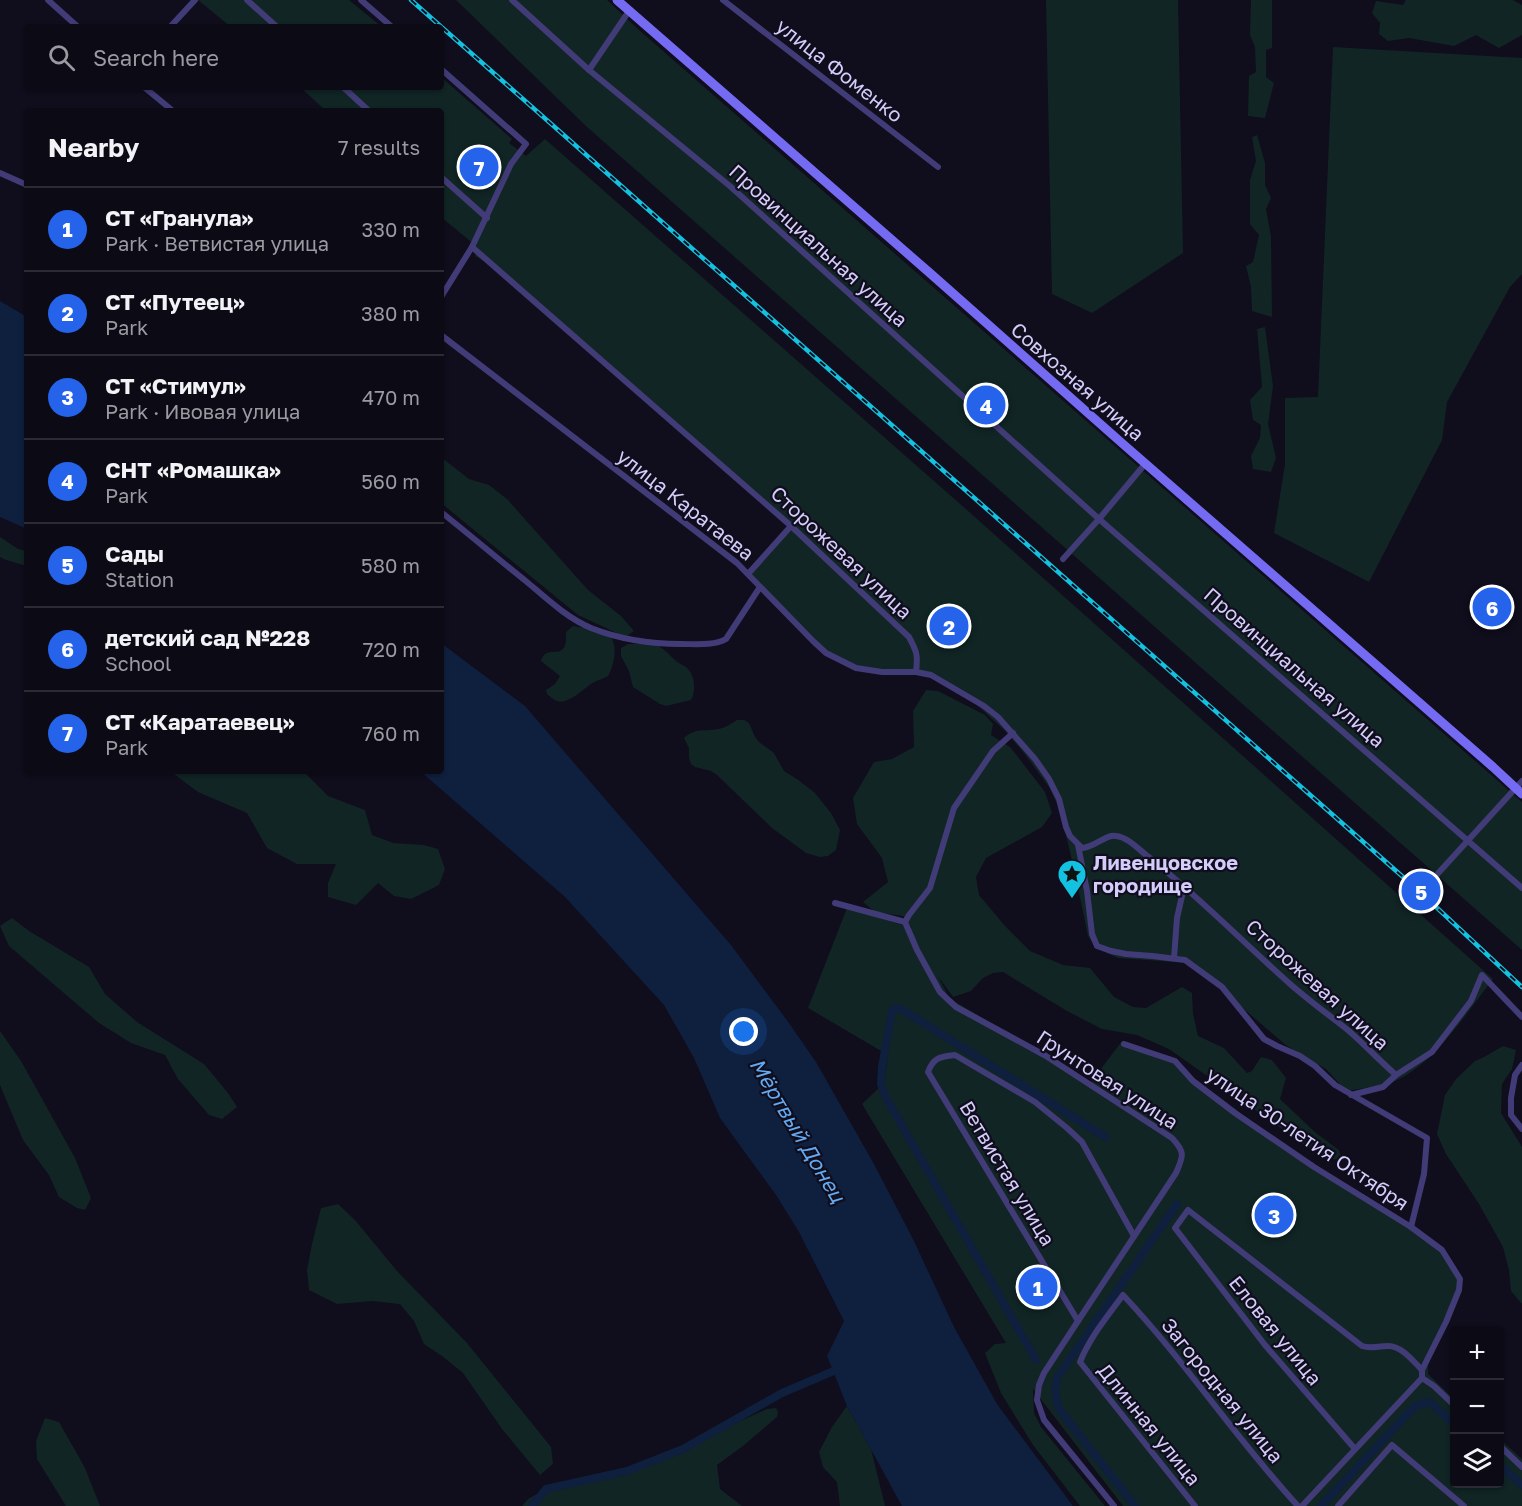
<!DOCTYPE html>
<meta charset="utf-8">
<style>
:root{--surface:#0c0a15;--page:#1a1822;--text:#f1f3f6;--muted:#9a9aa0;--line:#2c2b34;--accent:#2563eb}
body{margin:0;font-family:"Golos Text",sans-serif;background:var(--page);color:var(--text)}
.controls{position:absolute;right:18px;bottom:18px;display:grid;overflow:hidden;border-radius:6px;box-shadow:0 2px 4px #0004}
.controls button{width:54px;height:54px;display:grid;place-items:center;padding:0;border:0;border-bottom:2px solid var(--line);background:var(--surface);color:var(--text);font:30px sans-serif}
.you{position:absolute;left:744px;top:1032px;width:21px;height:21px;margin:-15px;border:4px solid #fff;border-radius:50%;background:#1a73e8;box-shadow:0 0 0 9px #1a73e833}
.badge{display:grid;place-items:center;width:39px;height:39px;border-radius:50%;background:var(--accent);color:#fff;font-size:20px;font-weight:700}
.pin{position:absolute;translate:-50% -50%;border:3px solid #fff;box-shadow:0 2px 6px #0006}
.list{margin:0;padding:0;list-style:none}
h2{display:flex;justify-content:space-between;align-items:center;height:78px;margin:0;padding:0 24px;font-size:26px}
h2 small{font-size:20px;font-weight:400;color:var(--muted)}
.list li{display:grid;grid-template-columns:39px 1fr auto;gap:18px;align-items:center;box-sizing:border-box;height:84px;padding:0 24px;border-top:2px solid var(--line)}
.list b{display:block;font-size:22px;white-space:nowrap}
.list p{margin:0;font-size:20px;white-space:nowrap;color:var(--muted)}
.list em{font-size:20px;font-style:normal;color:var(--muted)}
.icon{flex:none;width:33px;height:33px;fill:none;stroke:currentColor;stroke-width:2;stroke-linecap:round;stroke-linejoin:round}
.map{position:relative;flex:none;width:1522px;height:1506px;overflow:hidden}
.search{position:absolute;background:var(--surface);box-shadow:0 2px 4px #0004;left:24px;top:24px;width:420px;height:66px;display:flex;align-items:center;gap:15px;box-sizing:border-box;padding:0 21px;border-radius:6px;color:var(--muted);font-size:22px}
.panel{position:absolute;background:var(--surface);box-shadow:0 2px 4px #0004;left:24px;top:108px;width:420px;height:666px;border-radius:6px}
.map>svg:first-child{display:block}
.green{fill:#112525}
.water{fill:#0f1f3e}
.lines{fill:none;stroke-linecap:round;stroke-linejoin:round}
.canal{stroke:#0f1f3e;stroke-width:8}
.street{stroke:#413c77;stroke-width:6}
.secondary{stroke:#756bf3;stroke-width:9}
.rail-casing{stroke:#13c2e0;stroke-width:4.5}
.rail{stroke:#100d1c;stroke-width:2;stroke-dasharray:7;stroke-linecap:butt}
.labels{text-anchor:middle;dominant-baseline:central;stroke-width:4.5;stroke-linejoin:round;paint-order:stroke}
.street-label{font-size:20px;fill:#d4ccfb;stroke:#100d1c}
.poi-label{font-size:20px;font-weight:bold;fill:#d4ccfb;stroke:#100d1c;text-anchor:start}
.water-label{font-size:21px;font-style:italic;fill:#63a9f2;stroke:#100d1c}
</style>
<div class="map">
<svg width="1522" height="1506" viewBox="0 0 1522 1506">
<rect width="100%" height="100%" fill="#100d1c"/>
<g class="green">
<path d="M198 0H349L382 27H231Z"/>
<path d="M456 0H607L639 30 1522 802V950L587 127Z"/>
<path d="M1046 0H1178L1183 253 1092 313 1052 294Z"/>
<path d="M1251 0H1272V48L1266 50V77L1274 83 1265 118 1248 116 1249 76 1256 72 1255 47 1250 35Z"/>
<path d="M1406 0H1513L1522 5V35L1499 48 1476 35 1454 46 1409 38 1388 41 1379 34 1380 23 1372 13 1376 1 1403 5Z"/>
<path d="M1333 47 1522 58V274L1510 287 1447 402 1442 440 1369 582 1274 533 1285 464V398L1318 397Z"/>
<path d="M441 77 512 139 509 143 526 156 545 139 967 510 1493 979C1468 1011 1440 1055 1405 1076 1389 1086 1365 1088 1346 1091L1326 1069 1287 1046 1190 963 1118 958 1096 948 1088 936 1075 873 1060 810 1049 787 1024 753 1005 731 964 693 929 675 866 671 841 664 748 577 791 525 487 263 475 256 477 251 475 245 441 217V111H326L300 87H441Z"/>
<path d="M1257 135 1265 163V185L1271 198 1266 209 1271 237 1272 317 1252 311 1251 287 1246 266 1253 262 1259 235 1250 224V180L1256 161 1252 137Z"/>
<path d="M1265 327 1273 386 1268 424 1276 458 1271 472 1253 469 1251 456 1260 438 1261 425 1253 420 1250 400 1262 387 1257 329Z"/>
<path d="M441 457 469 479 489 485 507 499 588 590 621 616 634 631 625 637 578 615 441 503Z"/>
<path d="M0 537 18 549 27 551V566L6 560 0 557Z"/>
<path d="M573 626 584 628 611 637C618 649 614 665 608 676 603 679 598 680 594 682 582 689 565 710 552 698 546 693 548 697 546 690L555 684 560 676 541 661C547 641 568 666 566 632Z"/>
<path d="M628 644C636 644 645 643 652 644 663 646 668 654 676 661 679 664 685 665 688 669 695 676 696 692 691 700L666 706 660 704 633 687 629 671 621 656V648Z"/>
<path d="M926 690 938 691 985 715 993 724 991 735 1010 747 1018 757 1045 792 1052 813 1042 827 986 858 976 877 979 895 1005 926 1030 951 1063 965 1090 968 1114 997 1133 1007 1146 1008 1182 987 1192 993 1193 1014 1198 1036 1224 1048 1247 1073 1252 1071 1261 1057 1272 1060 1286 1078 1280 1099 1316 1133 1339 1150 1342 1160 1323 1158 1169 1049 1137 1035 1102 1029 1067 1011 1003 972 993 973 983 978 971 991 953 997 938 976 949 998 1091 1082 1122 1041 1172 1062 1281 1143 1418 1230 1453 1265 1460 1282 1428 1365V1374L1454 1399V1484H1500V1439L1522 1459V1506H1123L1033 1389 1034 1413 1041 1427 1105 1506H1080L1033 1445 1001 1393 985 1353 995 1344 1006 1343 862 1104 884 1083 888 1055 808 1008 847 908 912 928 903 916 875 912 863 902 888 882 882 858 857 824 853 798 874 762 892 759 914 747 913 711Z"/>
<path d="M737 720H744L749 723 755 737 759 742 774 753 784 771 797 779 815 793 831 813 840 830 836 850 828 856 820 857 806 853 772 828 717 775 711 771 695 767 691 764 689 758V748L684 738C696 727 704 732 718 729 725 728 731 724 737 720Z"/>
<path d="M170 771H303L328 796 365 810 372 835 393 843 424 845 438 849 445 869 439 885 411 899 394 896 378 883 356 905 328 897V883L336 864H297L267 848 247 813 198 792Z"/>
<path d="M12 918 29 931 89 967 105 994 137 1022 204 1064 228 1093 237 1107 222 1119 209 1115 178 1079 165 1055 131 1043 99 1023 9 946 0 926Z"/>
<path d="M0 1031 21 1061 75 1158 91 1198 85 1210 77 1208 59 1197 49 1175 23 1140 0 1085Z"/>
<path d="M1503 1046 1516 1050 1512 1069 1502 1084 1501 1113 1522 1147V1304L1511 1291 1509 1270 1503 1247 1479 1204 1446 1154 1437 1134 1445 1095 1456 1079 1475 1061 1484 1057Z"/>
<path d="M338 1204 355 1220 397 1271 467 1343 551 1447 553 1464 540 1475 502 1429 463 1373 442 1356 424 1344 414 1321 400 1304 372 1301 337 1304 309 1290 307 1270 312 1244 321 1208Z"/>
<path d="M847 1406 871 1449 885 1506H840L837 1482 823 1467 819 1452 832 1427Z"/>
<path d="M776 1408 778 1412 777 1417 743 1446 717 1465 720 1489 742 1506H522L528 1499 546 1489 627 1471 666 1455 767 1409Z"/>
<path d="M45 1418 59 1422 85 1468 100 1506H66L37 1459 36 1441Z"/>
</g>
<g class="water">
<path d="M0 301 27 317V529L0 517Z"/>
<path d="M441 643 525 706 731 945 789 1023 816 1062 874 1164 914 1241 954 1327 997 1404 1073 1506H902L847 1406 827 1356 844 1321 799 1232 776 1195 720 1118 694 1058 664 1005 565 897 420 771H441Z"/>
</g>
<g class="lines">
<g class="canal">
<path d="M1036 1360 885 1096 881 1084 882 1067 892 1011 895 1008 901 1009 1105 1137"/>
<path d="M1500 1465 1522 1485"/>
<path d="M532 1506 546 1489 627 1471 683 1449 782 1393 843 1367"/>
<path d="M1135 1506 1059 1409C1055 1398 1055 1390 1057 1378L1177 1204"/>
<path d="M1321 1506 1414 1407 1426 1402 1432 1404 1454 1424"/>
</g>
<g class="street">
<path d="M48 0 78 27"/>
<path d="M247 0 277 27"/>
<path d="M361 0 392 27"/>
<path d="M512 0 589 70 731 187 1099 519 1522 888"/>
<path d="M723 0 938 167"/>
<path d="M170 27 195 0"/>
<path d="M441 69 526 144 511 164 472 247 441 297"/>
<path d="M589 70 629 11"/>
<path d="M144 87 173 111"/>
<path d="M343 87 369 111"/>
<path d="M0 173 27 185"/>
<path d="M441 177 487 218"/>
<path d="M472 247 791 526 909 637C917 652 918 655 916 672"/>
<path d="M441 335 737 563 813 641 826 653 856 668 882 672H916L931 675 984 706 998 717 1035 759 1049 779 1059 799 1066 827 1070 836 1082 848C1095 847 1106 834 1116 836 1128 837 1140 851 1150 858 1199 897 1242 941 1289 983 1308 1000 1329 1015 1349 1031 1365 1045 1380 1061 1396 1075"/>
<path d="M441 512C470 535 498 559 527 582 546 598 567 618 591 628 619 639 650 644 681 644 695 644 714 646 726 639L760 587"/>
<path d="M1063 559 1099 519 1145 464"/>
<path d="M748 574 791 526"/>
<path d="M1013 733 993 751 954 808 930 888 909 915 905 922 917 950 940 992 956 1007 1046 1056 1172 1138C1186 1153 1183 1156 1176 1173L1078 1321 1044 1373 1039 1385 1037 1400 1044 1420 1114 1506"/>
<path d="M1078 845 1087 891 1092 934 1097 946 1111 951 1126 954 1152 956 1185 960 1222 987 1264 1039 1277 1046 1300 1056 1315 1066 1335 1085 1427 1138 1424 1174 1411 1227"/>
<path d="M1432 880 1522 781"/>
<path d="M835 903 905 922"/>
<path d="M1174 958 1177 918 1184 887"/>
<path d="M1124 1044 1175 1061 1193 1081 1235 1113 1314 1167 1411 1227 1442 1250 1460 1279 1459 1290 1446 1322 1422 1370V1378L1302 1506"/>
<path d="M1522 1065 1515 1075 1511 1098V1115L1522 1129"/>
<path d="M1351 1095 1383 1087 1396 1075 1432 1052 1471 1001 1482 975 1522 1017"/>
<path d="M1078 1321 928 1072C934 1057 940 1057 955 1055L1035 1102 1067 1128 1082 1142 1134 1236"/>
<path d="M1422 1378 1434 1386 1454 1405"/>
<path d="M1500 1446 1522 1467"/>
<path d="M1355 1449 1265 1345 1175 1228 1188 1210 1362 1346C1371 1349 1378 1346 1387 1346 1401 1345 1413 1361 1422 1370"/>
<path d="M1195 1506 1080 1362C1090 1337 1107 1317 1123 1295 1186 1362 1236 1439 1298 1506"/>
<path d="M1338 1506 1392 1445 1464 1506"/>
</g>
<path class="secondary" d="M617 0 931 274 1123 444 1493 767 1522 794"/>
<g class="rail-casing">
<path id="rail" d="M411 0 1420 892 1522 987"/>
</g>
<use href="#rail" class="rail"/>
</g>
<defs>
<g id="sight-pin" transform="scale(1.5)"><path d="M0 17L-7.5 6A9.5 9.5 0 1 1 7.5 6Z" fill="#13c2e0" stroke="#100d1c"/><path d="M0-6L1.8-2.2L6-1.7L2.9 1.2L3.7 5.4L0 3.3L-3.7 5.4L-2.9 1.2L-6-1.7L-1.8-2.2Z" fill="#111"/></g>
</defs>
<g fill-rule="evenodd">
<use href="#sight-pin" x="1072" y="874"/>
</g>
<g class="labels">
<g class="street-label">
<text transform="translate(840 70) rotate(38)">улица Фоменко</text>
<text transform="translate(819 245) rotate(42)">Провинциальная улица</text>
<text transform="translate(1078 381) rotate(41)">Совхозная улица</text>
<text transform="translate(686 504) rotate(38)">улица Каратаева</text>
<text transform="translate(842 552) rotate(43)">Сторожевая улица</text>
<text transform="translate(1295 667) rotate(41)">Провинциальная улица</text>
<text transform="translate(1318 984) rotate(42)">Сторожевая улица</text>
<text transform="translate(1108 1079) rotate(33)">Грунтовая улица</text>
<text transform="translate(1308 1138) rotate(34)">улица 30-летия Октября</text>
<text transform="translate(1008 1173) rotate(59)">Ветвистая улица</text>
<text transform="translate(1276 1330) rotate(51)">Еловая улица</text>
<text transform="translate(1223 1390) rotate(51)">Загородная улица</text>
<text transform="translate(1150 1424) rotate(51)">Длинная улица</text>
</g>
<g class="poi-label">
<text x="1093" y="862">Ливенцовское<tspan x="1093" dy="23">городище</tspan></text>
</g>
<g class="water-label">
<text transform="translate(798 1130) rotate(59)">Мёртвый Донец</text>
</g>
</g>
</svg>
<div class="controls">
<button>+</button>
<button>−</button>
<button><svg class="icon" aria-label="layers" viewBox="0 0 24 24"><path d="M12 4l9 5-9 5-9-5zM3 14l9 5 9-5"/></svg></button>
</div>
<div class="you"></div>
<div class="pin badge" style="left:1038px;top:1287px">1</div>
<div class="pin badge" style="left:949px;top:626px">2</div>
<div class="pin badge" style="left:1274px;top:1215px">3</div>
<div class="pin badge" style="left:986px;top:405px">4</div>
<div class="pin badge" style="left:1421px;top:891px">5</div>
<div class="pin badge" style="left:1492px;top:607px">6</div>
<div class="pin badge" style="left:479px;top:167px">7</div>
<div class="search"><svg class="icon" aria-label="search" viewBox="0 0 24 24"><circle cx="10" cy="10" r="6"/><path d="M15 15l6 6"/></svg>Search here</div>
<section class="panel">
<h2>Nearby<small>7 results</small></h2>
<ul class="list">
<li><span class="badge">1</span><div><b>СТ «Гранула»</b><p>Park · Ветвистая улица</p></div><em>330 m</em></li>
<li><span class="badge">2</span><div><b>СТ «Путеец»</b><p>Park</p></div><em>380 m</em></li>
<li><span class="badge">3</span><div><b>СТ «Стимул»</b><p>Park · Ивовая улица</p></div><em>470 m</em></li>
<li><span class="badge">4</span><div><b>СНТ «Ромашка»</b><p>Park</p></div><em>560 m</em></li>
<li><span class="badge">5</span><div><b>Сады</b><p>Station</p></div><em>580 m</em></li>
<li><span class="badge">6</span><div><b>детский сад №228</b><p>School</p></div><em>720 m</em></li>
<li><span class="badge">7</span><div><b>СТ «Каратаевец»</b><p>Park</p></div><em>760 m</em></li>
</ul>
</section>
</div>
